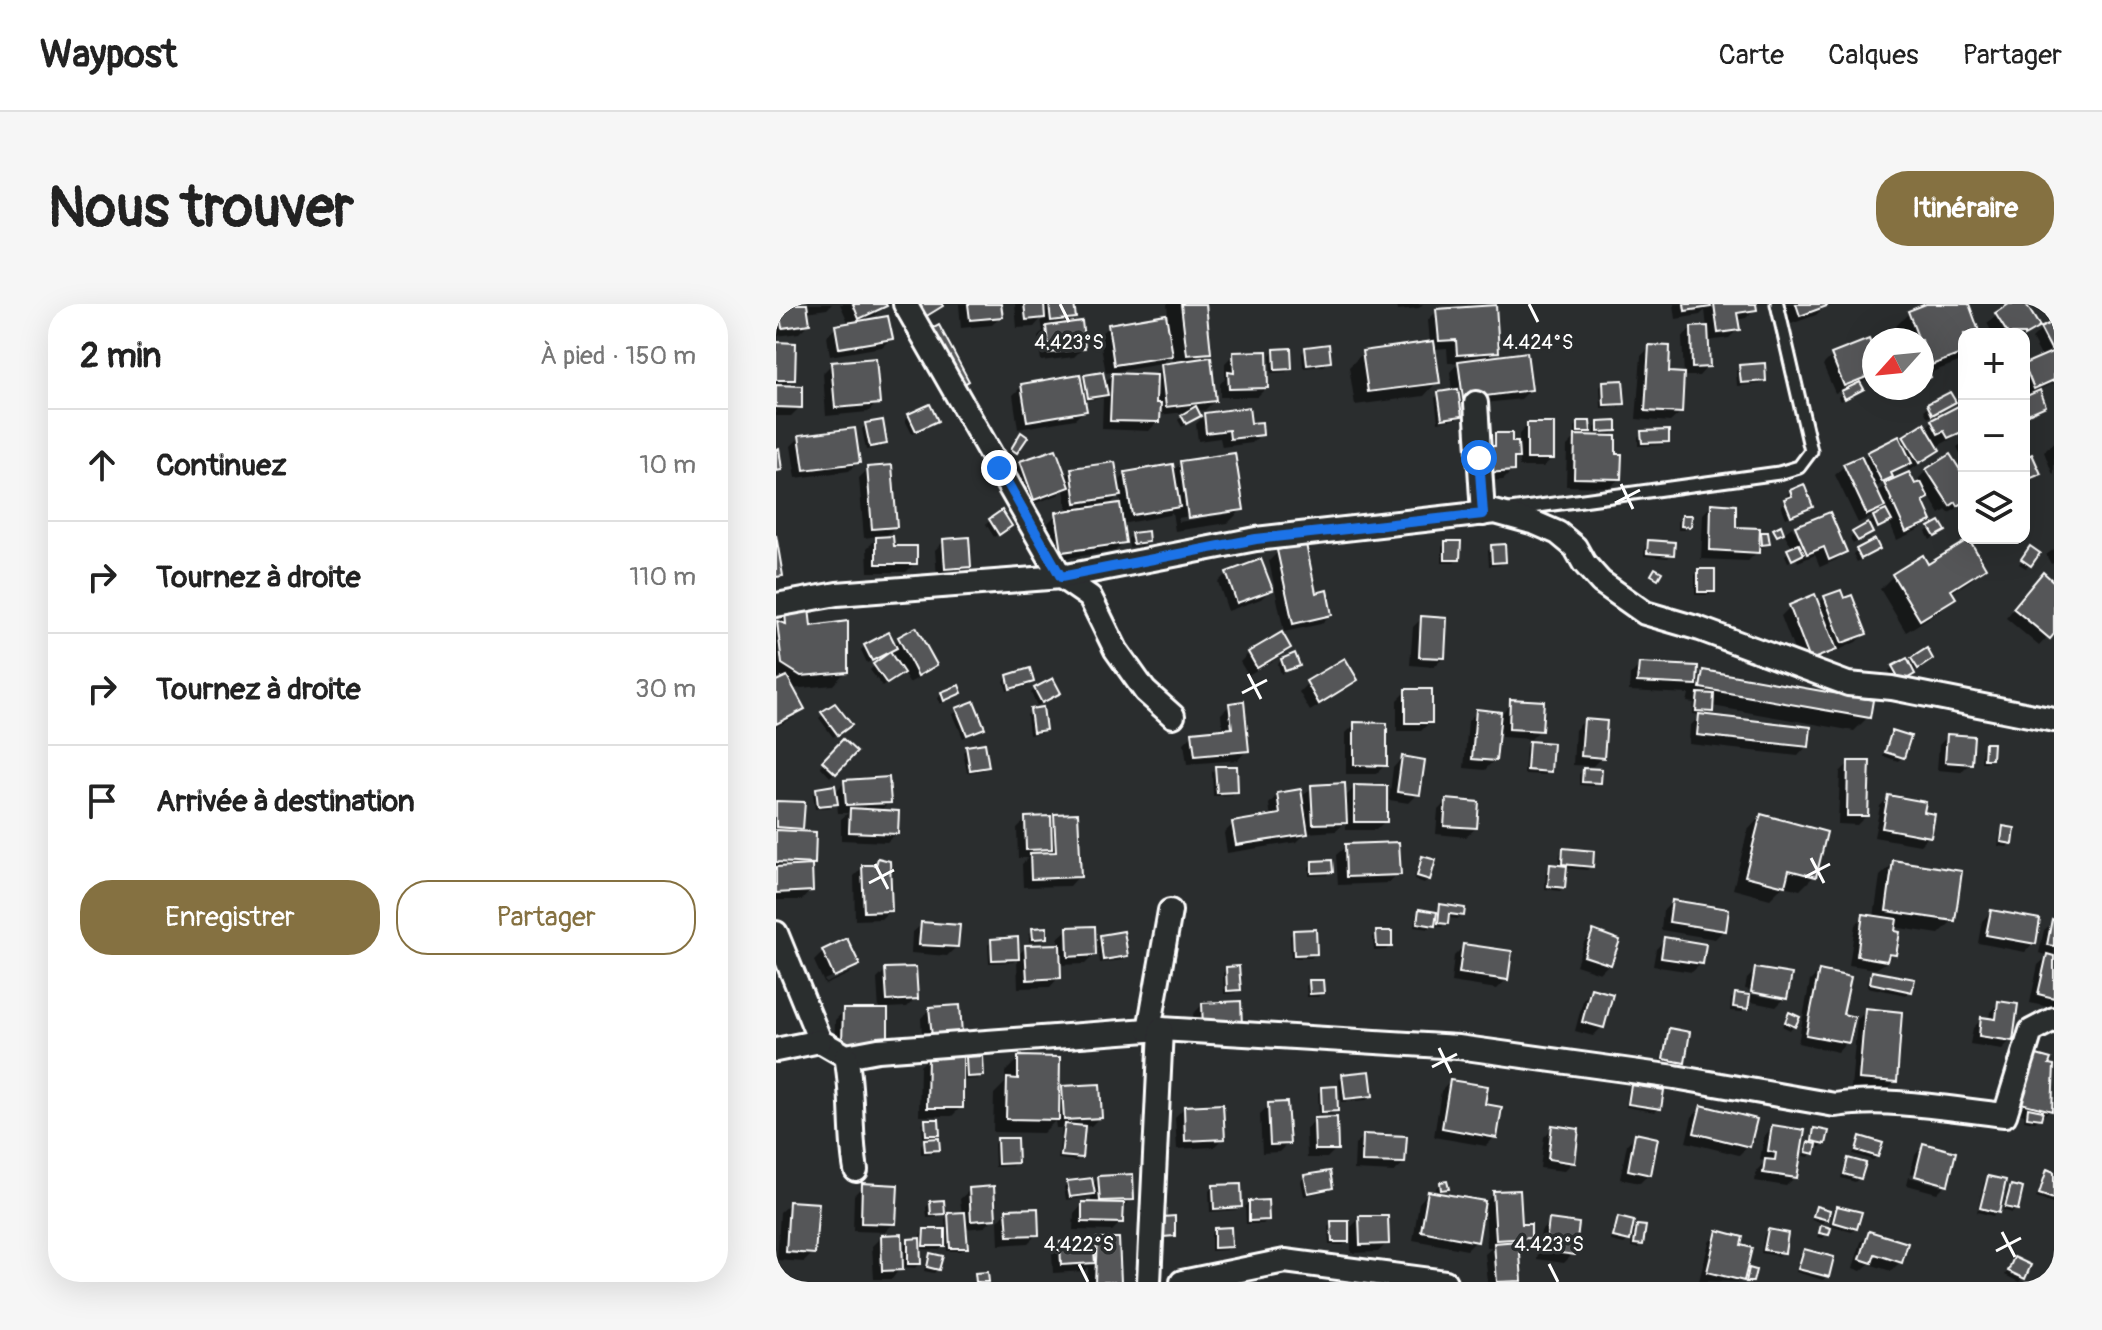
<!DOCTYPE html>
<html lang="fr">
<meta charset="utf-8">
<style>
:root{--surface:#fff;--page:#f6f6f6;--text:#222;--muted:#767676;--line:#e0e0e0;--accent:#857141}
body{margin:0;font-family:Pangolin,sans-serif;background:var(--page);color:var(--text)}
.controls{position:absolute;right:24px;top:24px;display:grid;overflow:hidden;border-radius:16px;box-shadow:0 8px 32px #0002}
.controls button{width:72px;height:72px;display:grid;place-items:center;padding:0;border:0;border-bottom:2px solid var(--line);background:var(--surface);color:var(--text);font:40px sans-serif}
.compass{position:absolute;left:1086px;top:24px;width:72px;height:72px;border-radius:50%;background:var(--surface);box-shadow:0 8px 32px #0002;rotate:243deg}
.stop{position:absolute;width:24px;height:24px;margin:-18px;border:6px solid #1a73e8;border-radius:50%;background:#fff}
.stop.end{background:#1a73e8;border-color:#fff;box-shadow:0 2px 8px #0008}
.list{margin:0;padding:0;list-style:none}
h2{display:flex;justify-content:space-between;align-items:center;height:104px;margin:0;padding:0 32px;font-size:34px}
h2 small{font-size:26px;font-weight:400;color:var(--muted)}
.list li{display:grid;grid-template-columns:52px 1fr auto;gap:24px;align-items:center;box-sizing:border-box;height:112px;padding:0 32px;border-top:2px solid var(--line)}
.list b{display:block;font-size:30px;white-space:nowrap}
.list em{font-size:26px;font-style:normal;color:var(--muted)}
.actions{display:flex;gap:16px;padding:24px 32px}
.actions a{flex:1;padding:18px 0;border:2px solid var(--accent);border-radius:32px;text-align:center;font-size:28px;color:var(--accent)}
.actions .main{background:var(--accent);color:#fff}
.icon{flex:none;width:44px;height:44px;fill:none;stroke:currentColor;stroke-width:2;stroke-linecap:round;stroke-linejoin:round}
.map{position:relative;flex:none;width:1278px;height:978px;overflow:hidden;border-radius:32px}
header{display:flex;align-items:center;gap:48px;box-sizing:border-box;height:112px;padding:0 40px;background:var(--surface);border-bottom:2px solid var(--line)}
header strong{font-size:38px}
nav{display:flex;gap:44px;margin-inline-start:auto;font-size:28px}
.intro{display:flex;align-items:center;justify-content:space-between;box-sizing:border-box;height:192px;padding:0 48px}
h1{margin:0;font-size:56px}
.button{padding:20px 36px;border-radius:32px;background:var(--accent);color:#fff;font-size:28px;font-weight:700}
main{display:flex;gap:48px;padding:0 48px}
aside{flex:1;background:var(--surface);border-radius:32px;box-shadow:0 8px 32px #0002}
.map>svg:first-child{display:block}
.shadow{fill:#0007;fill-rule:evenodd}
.building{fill:#555758;stroke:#fff;stroke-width:2}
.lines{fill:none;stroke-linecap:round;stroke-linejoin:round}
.service-casing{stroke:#fff;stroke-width:17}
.minor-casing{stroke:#fff;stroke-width:28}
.service{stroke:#2a2d2e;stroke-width:11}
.minor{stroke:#2a2d2e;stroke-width:22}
.route{stroke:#1a73e8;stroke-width:10}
.ticks{fill:none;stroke:#fff;stroke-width:3}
.ticks-label{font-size:20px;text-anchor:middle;fill:#fff;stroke:#2a2d2e;stroke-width:7;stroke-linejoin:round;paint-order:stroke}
</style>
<header>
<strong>Waypost</strong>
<nav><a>Carte</a><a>Calques</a><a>Partager</a></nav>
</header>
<div class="intro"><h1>Nous trouver</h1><a class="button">Itinéraire</a></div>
<main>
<aside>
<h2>2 min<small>À pied · 150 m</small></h2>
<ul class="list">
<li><svg class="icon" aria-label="ahead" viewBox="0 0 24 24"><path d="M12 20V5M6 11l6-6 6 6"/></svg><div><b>Continuez</b></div><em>10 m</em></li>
<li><svg class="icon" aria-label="right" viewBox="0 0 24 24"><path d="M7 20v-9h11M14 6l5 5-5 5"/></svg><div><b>Tournez à droite</b></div><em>110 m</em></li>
<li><svg class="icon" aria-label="right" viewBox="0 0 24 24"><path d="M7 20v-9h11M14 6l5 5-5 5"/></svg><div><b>Tournez à droite</b></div><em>30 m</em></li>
<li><svg class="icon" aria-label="arrive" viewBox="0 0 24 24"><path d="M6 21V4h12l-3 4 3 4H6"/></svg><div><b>Arrivée à destination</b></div></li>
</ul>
<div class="actions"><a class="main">Enregistrer</a><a>Partager</a></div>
</aside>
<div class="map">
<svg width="1278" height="978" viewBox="0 0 1278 978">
<rect width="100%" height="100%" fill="#2a2d2e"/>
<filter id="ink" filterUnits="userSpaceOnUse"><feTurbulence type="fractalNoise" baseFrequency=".0125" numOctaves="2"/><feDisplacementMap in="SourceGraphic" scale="16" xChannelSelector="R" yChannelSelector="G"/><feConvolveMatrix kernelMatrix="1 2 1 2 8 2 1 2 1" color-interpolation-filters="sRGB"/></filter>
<g filter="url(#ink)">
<g class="shadow">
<path d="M0 0H56L51 5 30 8 32 20 23 29 0 32Z"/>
<path d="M64 0H108L100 11 87 16 115 34 106 43 54 52 51 32 60 23 73 20Z"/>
<path d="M183 0H223L225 12 216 21 185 24Z"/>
<path d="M239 0H296L298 13 289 21 307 44 298 53 265 57 262 33 267 27 265 15 258 23 241 24Z"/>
<path d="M391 0H428L433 48 424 57 438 97 429 106 420 107 418 115 406 123 402 116 410 108 382 111V117L373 127 326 125 327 94 307 97 309 106 299 115 242 125 237 91 246 82 304 78 309 73 328 79 336 71 377 73 386 61 397 60 396 50 386 60 330 69 323 31 333 22 392 12Z"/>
<path d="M621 0H647L643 4 622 6Z"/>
<path d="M898 0H932L933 5 940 0H978L979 5 970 14 960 16 962 25 953 34 931 37 932 62 923 72H905L904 109 894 118 860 115 865 52 874 43 891 70 908 71 906 34 915 25 931 24 929 6 924 11 900 15Z"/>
<path d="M1008 0H1048L1049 2 1040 11 1015 20Z"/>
<path d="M1156 0H1191L1202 30H1188V56L1151 70 1146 78V36H1125L1120 22 1134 8Z"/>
<path d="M1237 0H1247L1261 22 1248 34V30H1217L1211 19Z"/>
<path d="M661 7 721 47 713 55 754 86 745 95 682 102 684 111 680 115 662 118 659 94 663 90 676 88 674 68 683 58 672 59 671 44 657 45 661 78 648 92 579 101 573 63 587 49 654 39 652 16Z"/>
<path d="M1278 19V79L1262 86 1268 102 1248 113V62L1266 54 1256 35 1265 26Z"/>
<path d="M0 40 17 75 10 83 24 103 15 112H0Z"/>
<path d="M530 45 552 58 548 62 527 64 526 49Z"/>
<path d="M498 47 514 64 510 68 495 69 494 51Z"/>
<path d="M458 50 490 84 481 93H444V80L449 74V59Z"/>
<path d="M1056 52 1098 53V72L1083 80 1085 85 1081 89 1064 97 1062 93 1070 85 1059 89 1047 61Z"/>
<path d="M56 60 101 99 92 108 50 112 47 69Z"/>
<path d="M964 63 988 76 984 80 961 82 960 67Z"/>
<path d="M828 79 847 99 843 103 825 104 824 83Z"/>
<path d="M1188 88V128L1160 143 1162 145 1153 154 1133 167 1130 161 1098 185 1100 190 1109 181 1138 183 1145 180 1142 175 1151 166 1188 176V200L1173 209 1170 206 1164 210 1153 192 1145 199 1154 216 1144 225 1121 236 1113 217 1098 226 1094 218 1109 208 1106 203 1097 212 1082 219 1059 171 1068 162 1085 157 1092 150 1122 135 1123 138 1147 122 1149 125 1156 117 1183 104 1179 96Z"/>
<path d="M1173 90 1177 98 1152 114 1148 106Z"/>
<path d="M429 111 473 121 485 130 476 139 446 143 444 134 422 137 420 120Z"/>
<path d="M133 112 160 117 136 130 129 116Z"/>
<path d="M803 119 813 127 807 133H819V124L823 120 840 127 833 133 844 174 834 183 790 182 791 142 799 134V123Z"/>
<path d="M90 121 109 139 105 143 90 146 86 125Z"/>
<path d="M752 121 776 154 767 163H743V151L736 158V167L727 176 702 177 710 140 719 131 734 140H743V130Z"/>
<path d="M866 129 891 137 886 141 862 142V133Z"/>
<path d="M24 133 82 158 73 167 20 174 15 142Z"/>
<path d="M1188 138V151L1186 153 1181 143Z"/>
<path d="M1278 138V170L1277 171 1268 148Z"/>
<path d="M1248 156 1262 170 1248 181Z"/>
<path d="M246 159 288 174 296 166 341 179 350 170 396 168 405 159 466 205 452 219 399 227 396 208 393 211 345 220 348 238 339 247 277 256 272 219 281 210 292 209 288 185 282 191 249 203 237 168ZM343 191 344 201 331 203ZM453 206V210L403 218 402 214Z"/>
<path d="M92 165 119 223 107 235 116 244 139 259 130 268H92L91 244 103 232 88 234 83 174Z"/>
<path d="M1015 187 1034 203 1010 214 1005 201 1013 196 1011 191Z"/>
<path d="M936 201 957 225 981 235 985 230 992 239 988 243 981 244V248L972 257 925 255 927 210Z"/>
<path d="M906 213 913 222 909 226H902V217Z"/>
<path d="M214 217 229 226 218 233 210 220Z"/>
<path d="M1016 223 1018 227 1021 224 1069 247 1060 256 1044 263 1039 251 1022 258 1020 254 1012 258 1009 251 1017 245 1008 229Z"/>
<path d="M1154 224 1168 227 1154 236 1150 228Z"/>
<path d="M1095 229 1077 240 1074 234 1078 230Z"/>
<path d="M356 230 371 238 367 242 353 243 352 235Z"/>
<path d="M168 237 193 263 184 272 161 273 159 246Z"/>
<path d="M873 238 896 250 892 254 868 252 869 242Z"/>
<path d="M670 239 682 255 678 259H666V243Z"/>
<path d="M716 243 728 257 724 261 713 262 712 247Z"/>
<path d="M1102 245 1081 258 1077 250 1081 246Z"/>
<path d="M1278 245V259L1275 260 1270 251Z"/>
<path d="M502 248 554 311 545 320 508 328 493 257Z"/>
<path d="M1250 249 1254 260 1250 264 1243 260Z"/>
<path d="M1151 262 1208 264 1194 277 1175 289 1177 294 1164 307 1130 328 1104 285 1118 271Z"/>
<path d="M923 267 937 287 933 291H919V271Z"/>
<path d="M451 269 494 286 485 295 452 307 442 278Z"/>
<path d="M1258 280H1278V326L1263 342 1230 314Z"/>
<path d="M1049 293 1089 329 1080 338 1025 364 1005 312 1014 303 1041 301Z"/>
<path d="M10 311 33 325 70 367 57 381 15 385 26 405 17 414 0 423V321Z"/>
<path d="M646 314 667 354 658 363 634 361 637 323Z"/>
<path d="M123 335 158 361 149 370 133 379 126 367 106 382 94 366 98 362 123 360 116 347 91 359 85 346 89 342 117 341Z"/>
<path d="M513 344 504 353 472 371 464 358 473 349Z"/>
<path d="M1137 355 1151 358 1120 380 1113 367 1117 363 1132 360Z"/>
<path d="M506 356 521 361 505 370 502 360Z"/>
<path d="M863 362 919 377 928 368 1092 413 1078 427 936 402V407L930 413 1031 442 1022 452 913 440 914 422 925 411 917 410 918 399 911 398 913 390 853 387 854 371Z"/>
<path d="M232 373 256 378 252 382 231 387 228 377Z"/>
<path d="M579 376 570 385 534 407 523 388 532 379Z"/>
<path d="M182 383 184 389 180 393 164 400 162 394 166 390Z"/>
<path d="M259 385 282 389 261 402 255 389Z"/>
<path d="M630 387 654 418 645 427H621V396Z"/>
<path d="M735 397 764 426 755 435 725 433V418H722L718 456 709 466 688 464 692 417 701 408 726 410Z"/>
<path d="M197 399 207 423 187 434 177 410Z"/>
<path d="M58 401 69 425 57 433 43 414Z"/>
<path d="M454 401 471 446 462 456 411 460 408 439 417 430 447 427 445 410Z"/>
<path d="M255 407 268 425 264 429 253 431 251 411Z"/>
<path d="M808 417 826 453 817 462 797 461 799 426Z"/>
<path d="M579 420 609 461 600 470H570V429Z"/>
<path d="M1117 428 1126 453 1122 457 1107 452 1113 432Z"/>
<path d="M1172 432 1194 459 1185 468 1161 466 1163 441Z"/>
<path d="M67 438 78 448 54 473 44 462Z"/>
<path d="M754 439 773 467 769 471 748 470 750 443Z"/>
<path d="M1210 441 1214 454 1210 458H1205L1206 445Z"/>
<path d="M191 444 211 462 207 466 191 469 187 448Z"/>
<path d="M626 454 642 490 633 499 613 496 617 464Z"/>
<path d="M1073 459 1090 512 1081 521 1062 520 1064 468Z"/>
<path d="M440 464 460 487 456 491 437 492 436 468Z"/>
<path d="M808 466 823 478 819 482 803 481V470Z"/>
<path d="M69 478 113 498 103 508 120 529 111 538 65 536V515L72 509H62L61 498 56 503 39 505 37 490 41 486 58 489Z"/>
<path d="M536 483 568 494 579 483 609 517 600 526H570V518L560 527 530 529 521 538 451 549 448 529 457 520 495 514 493 500 502 490 524 495Z"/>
<path d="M1113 493 1146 510 1153 532 1144 541 1098 533 1104 502Z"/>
<path d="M671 497 700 524 690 533 660 530 662 506Z"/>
<path d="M0 499 25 524 20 529 37 559 34 561 35 586 26 596H0Z"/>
<path d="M279 512 303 572 294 582 247 583 246 560 252 554H242L241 524 250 515 273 517Z"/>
<path d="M985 512 1038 572 1024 586 1007 582 994 595 957 585 972 526Z"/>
<path d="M1228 524 1235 539 1231 543 1222 542 1224 529Z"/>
<path d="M570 542 623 570 613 579 562 581 560 551Z"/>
<path d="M788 546 815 562 811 566 789 564 788 583 784 587 769 585 770 566 774 562 783 563 784 550Z"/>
<path d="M647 554 652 575 648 579 638 575 643 558Z"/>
<path d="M103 556 114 606 105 615 79 616 78 572 87 563H96Z"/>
<path d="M537 559 555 567 551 571 533 572V563Z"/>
<path d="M1118 559 1177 616 1163 630 1117 623 1118 650 1109 659 1100 665 1073 661 1079 621 1088 612 1098 613 1104 572Z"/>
<path d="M896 598 948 626 939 635 885 626 887 607Z"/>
<path d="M665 603 687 611 682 615 671 614 666 623 657 622 653 625 638 623 640 611 644 607 661 610Z"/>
<path d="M1215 608 1258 639 1249 648 1202 639 1206 617Z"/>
<path d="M1278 618V704H1277L1254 699 1262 661 1272 652 1263 649 1268 626Z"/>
<path d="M146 620 180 643 171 652 135 649 136 629Z"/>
<path d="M292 625 318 651 309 660 283 661V673L274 683 242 684 241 655 237 658 213 659 212 641 216 637 241 652 250 643 283 642 282 634Z"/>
<path d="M257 626 269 633 265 637 253 638V630Z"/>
<path d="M518 628 539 650 535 654H515L514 632Z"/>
<path d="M601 629 614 642 610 646 598 647 597 633Z"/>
<path d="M817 629 833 660 824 669 800 661 808 638Z"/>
<path d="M325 633 350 652 346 656 324 659 321 637Z"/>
<path d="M889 636 926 659 916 668 877 662 880 645Z"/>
<path d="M70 637 82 660 73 670 49 681 38 657 47 648ZM74 664V668L50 679 48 676Z"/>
<path d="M688 642 730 676 721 685 675 678 678 652Z"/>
<path d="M451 665 463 685 459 689 448 690 447 669Z"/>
<path d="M110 666 140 694 131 703 110 704V739L58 747 59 716 68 707H103L101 675Z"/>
<path d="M980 666 1009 694 1000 703 971 697 966 708 954 707 955 695 959 691 968 692V689L1005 696V691L969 685 971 675Z"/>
<path d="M1043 668 1065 712 1071 738 1062 748 1022 739 1034 677Z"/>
<path d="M1097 669 1134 687 1130 691 1091 683 1093 673Z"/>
<path d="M534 678 546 689 542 693H531L530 682Z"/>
<path d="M816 686 826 723 817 732 799 727 807 696Z"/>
<path d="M1223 699 1235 736 1226 745 1194 740 1197 724 1206 715 1213 716 1214 708Z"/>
<path d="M463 700 419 732 417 710 426 701Z"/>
<path d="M154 705 184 729 126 736 130 732 146 730 145 714Z"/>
<path d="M1090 707 1119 778 1110 787 1075 784 1081 716Z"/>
<path d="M1014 711 1017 722 1014 726 1006 722Z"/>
<path d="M894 726 907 758 903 762 884 759 890 730Z"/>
<path d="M153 753 185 761 191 755 206 771 202 775 185 776V803L176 812H143L144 762Z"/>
<path d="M243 754 281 790 287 784 324 813 315 822 307 823 304 853 300 857 282 855 286 824H280L279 817 267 829 217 828 218 790 229 779V768Z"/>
<path d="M1249 761 1278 763V790L1274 806 1259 818 1248 816 1249 811 1237 808Z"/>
<path d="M567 772 595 792 590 796 565 798 563 776Z"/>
<path d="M674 778 707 802 719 833 710 842 658 833 665 787Z"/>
<path d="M856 783 883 804 879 808 850 803 852 787Z"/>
<path d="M546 785 560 806 556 810 543 811 542 789Z"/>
<path d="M493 801 512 839 503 848 486 849 484 810Z"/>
<path d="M408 804 447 834 438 843 401 845 399 813Z"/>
<path d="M925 804 972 842 963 851 910 838 916 813Z"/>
<path d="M539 816 560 845 551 854H531L530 825Z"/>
<path d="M150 817 162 830 156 836 162 845 158 849 145 850V841L151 834H147L146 821Z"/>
<path d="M997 823 1019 873 1010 882 979 877 981 866 990 857 984 856 988 832Z"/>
<path d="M777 824 797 858 788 867 764 864 768 833Z"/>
<path d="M1039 826 1048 839 1044 843 1039 842 1033 853 1027 852Z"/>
<path d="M860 831 873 870 864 879 844 875 851 840Z"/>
<path d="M588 832 628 859 618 868 578 866 579 841Z"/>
<path d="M1084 835 1101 852 1097 856 1077 850Z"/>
<path d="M222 836 240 858 236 862 219 863 218 840Z"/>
<path d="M1148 841 1170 880 1161 889 1131 881 1133 873 1166 882V878L1134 869 1139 851Z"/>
<path d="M1073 856 1083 874 1079 878 1065 874 1069 860Z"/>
<path d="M1272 867 1278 870V900L1260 894 1268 871Z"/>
<path d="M529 873 555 883 551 887 528 892 525 877Z"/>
<path d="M323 874 356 895 347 904 345 918 336 927 297 926 298 910 307 900 315 901V893L290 896 288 883 292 879 315 882Z"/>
<path d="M1212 874 1221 908 1217 912 1201 908 1208 878Z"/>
<path d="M664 880 671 884 664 891 700 937 691 946 637 936 643 899 652 889 661 891 660 884Z"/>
<path d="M87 882 118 919 109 928 77 927 78 891Z"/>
<path d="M437 883 464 902 460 906 434 908 433 887Z"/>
<path d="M1235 883 1240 905 1236 909 1227 906 1231 887Z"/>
<path d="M194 886 218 914 209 923 188 925 189 943 185 947H171L170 932H167V942L163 946 143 945V960L139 964 125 963 116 975H98L96 942 105 933 125 954H129L128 941 132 937 144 936V931L149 927H170L169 915 173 911 186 910 184 895Z"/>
<path d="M718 889 753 934 741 943 743 978H712L709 950 716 944H711L709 899Z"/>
<path d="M14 899 37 949 28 958 1 956 4 908Z"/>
<path d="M155 899 167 909 163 913 151 914 150 903Z"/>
<path d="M473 899 491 916 487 920H470L469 903Z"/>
<path d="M1061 904 1080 924 1076 928 1054 922 1057 908Z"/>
<path d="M1041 905 1050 915 1046 919 1035 916Z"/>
<path d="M231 907 261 930 252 939 223 941 222 917Z"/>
<path d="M584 914 611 939 602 948 575 949V923Z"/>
<path d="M843 915 853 931 861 923 866 940 862 944 855 943 857 931 848 940 835 937 839 919Z"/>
<path d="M774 918 797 950 788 959 761 955 765 927Z"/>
<path d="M556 919 571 937 567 941H553L552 923Z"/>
<path d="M1046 924 1051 930 1047 934 1041 933Z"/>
<path d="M439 926 454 942 450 946 435 947V930Z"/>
<path d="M992 927 1007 948 1003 952 985 949 988 931Z"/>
<path d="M942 928 963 943 967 973 974 967V978H968L969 974 965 978 923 977 933 938Z"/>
<path d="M1094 929 1124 958 1115 967 1093 960 1085 967 1077 964 1085 938Z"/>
<path d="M322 936 343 978H311L312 963 308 967 277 969 276 949 285 940 316 942Z"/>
<path d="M1028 947 1051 972 1047 976 1020 968 1024 951Z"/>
<path d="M155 951 162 965 158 969 148 967 151 955Z"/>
<path d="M1238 956 1247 974 1243 978 1229 971Z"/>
</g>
<g class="building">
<path d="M2 0H31L34 20 6 24Z"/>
<path d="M77 0H110L111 2 83 15Z"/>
<path d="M141 0H166L167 2 149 13Z"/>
<path d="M192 0H225L227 13 194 16Z"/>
<path d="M248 0H268L269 14 250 16Z"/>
<path d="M273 0H298L300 14 275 17Z"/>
<path d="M405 0H430L435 49 411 51Z"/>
<path d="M908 0H934L935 3 909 7Z"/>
<path d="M938 0H980L981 6 961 9 964 26 942 29Z"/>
<path d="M1020 0H1050L1051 2 1024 12Z"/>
<path d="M1150 0H1193L1204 30H1188V49L1153 62 1146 36H1143L1132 7Z"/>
<path d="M1233 0H1250L1264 23 1248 32V30H1232L1219 9Z"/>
<path d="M720 1 723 48 681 51 680 36 663 37 660 5Z"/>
<path d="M390 10 397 52 338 61 332 20Z"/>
<path d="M112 12 117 35 63 44 59 21Z"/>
<path d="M306 17 309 44 273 49 270 22Z"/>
<path d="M1278 17V44L1275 45 1264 24Z"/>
<path d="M163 21 193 77 181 84 150 28Z"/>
<path d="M932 22 934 63 916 64 915 23Z"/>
<path d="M1093 35 1098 47V70L1068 82 1055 50Z"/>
<path d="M658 37 664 79 592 88 586 47Z"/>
<path d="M0 38 20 39 19 76H0Z"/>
<path d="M553 40 555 58 531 61 529 43Z"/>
<path d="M873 41 894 42 893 68 908 69 906 109 869 107Z"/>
<path d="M515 44 516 65 499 66 498 45Z"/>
<path d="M491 47 492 84 453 85 452 68 458 69 457 48Z"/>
<path d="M1278 47V76L1258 85 1248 60Z"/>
<path d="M751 48 756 86 687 95 682 57Z"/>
<path d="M435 53 440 97 390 103 385 60Z"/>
<path d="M100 54 104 100 59 104 55 58Z"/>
<path d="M1146 56 1155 73 1146 78Z"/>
<path d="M989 59 990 77 965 79 963 61Z"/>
<path d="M327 68 332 91 312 94 308 71Z"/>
<path d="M336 69 381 71 380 99H385L384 118 334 117Z"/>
<path d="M304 70 311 107 251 117 245 80Z"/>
<path d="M847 76 849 100 828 101 827 77Z"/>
<path d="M1084 78 1088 85 1069 95 1065 87Z"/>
<path d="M0 81 26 82V104L0 103Z"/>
<path d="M682 85 686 112 666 115 662 88Z"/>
<path d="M1264 86 1270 102 1252 110 1248 93Z"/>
<path d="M1174 88 1180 98 1156 111 1151 100Z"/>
<path d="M154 100 162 117 140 127 132 110Z"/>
<path d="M1186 100 1188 127 1172 134 1168 127 1162 130 1155 116Z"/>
<path d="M420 102 425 112 410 120 405 111Z"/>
<path d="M473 103 475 119 486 118 487 131 454 135 453 126 430 129 428 109Z"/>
<path d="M107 116 111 140 94 143 89 119Z"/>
<path d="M802 117H814L815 128H802Z"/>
<path d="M841 117V127L822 128V118Z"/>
<rect x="751" y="119" width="27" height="36"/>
<path d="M1148 119 1164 146 1143 159 1127 132Z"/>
<path d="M79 124 84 159 28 166 23 131Z"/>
<path d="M893 126V138L866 139 865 127Z"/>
<path d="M245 128 252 133 241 149 235 145Z"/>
<path d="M719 129H736V138H742L743 154H738V167L711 169 709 142H719Z"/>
<path d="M799 131 840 132V150H846L845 175 798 174Z"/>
<path d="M1123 132 1136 159 1115 169 1117 173 1106 178 1091 148Z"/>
<path d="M3 144 6 166 0 167V145Z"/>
<path d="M280 145 294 183 258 196 244 157Z"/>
<path d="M459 149 468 206 412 214 404 157Z"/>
<path d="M1174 150 1188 172V198L1182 202 1180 198 1174 202 1150 165Z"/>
<path d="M1256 150 1265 170 1248 177V154Z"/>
<path d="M1085 152 1109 203 1091 211 1067 160Z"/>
<path d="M339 158 345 192 300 199 295 164Z"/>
<path d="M397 160 404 203 356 211 349 168Z"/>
<path d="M116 161 121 223 96 225 91 163Z"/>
<path d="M1133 168 1139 180 1145 178 1153 194 1147 197 1156 217 1130 228 1108 179Z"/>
<path d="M1028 180 1037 203 1015 212 1008 195 1016 192 1014 186Z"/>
<path d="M344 199 350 239 286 248 280 208Z"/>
<path d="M935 199 960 201V223L984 224 983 249 934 246Z"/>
<path d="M226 206 236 222 223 231 213 215Z"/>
<path d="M1110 206 1116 217 1102 224 1097 212Z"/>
<path d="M1054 208 1071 248 1053 256 1048 243 1031 250 1019 222Z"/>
<path d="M906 211H916L915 223 905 222Z"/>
<path d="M1164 217 1170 227 1159 233 1153 223Z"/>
<path d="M1092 219 1097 229 1082 237 1076 228Z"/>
<path d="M1005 221 1008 229 1001 232 997 225Z"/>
<path d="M372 227 373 238 357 240 355 229Z"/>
<path d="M985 228H992L994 240 986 241Z"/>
<path d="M0 231 7 272 0 273Z"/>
<path d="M117 232 118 242H141V260H100V233Z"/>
<path d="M193 233 195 263 169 265 167 235Z"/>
<path d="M1099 235 1104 245 1085 255 1080 245Z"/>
<path d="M1193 235 1210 264 1175 286 1180 294 1144 316 1116 270 1147 251 1152 260Z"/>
<path d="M872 236 899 238 898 251 871 249Z"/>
<path d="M669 237H685L684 256H669Z"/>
<path d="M530 240 540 289 551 286 556 311 517 320 501 246Z"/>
<path d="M729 240 730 258 716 259 715 241Z"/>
<path d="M1023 240 1028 250 1016 256 1011 245Z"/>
<path d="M1254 242 1264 249 1255 262 1245 255Z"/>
<path d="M485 255 497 286 461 299 450 268Z"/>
<path d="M879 264 886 268 882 275 875 271Z"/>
<rect x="922" y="265" width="17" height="23"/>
<path d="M1267 268 1278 278V330L1274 335 1237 304Z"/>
<path d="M1065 286 1068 294 1076 291 1091 330 1066 339 1048 292Z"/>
<path d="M1039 290 1061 346 1034 356 1013 301Z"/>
<path d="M33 304 35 322 72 317V368L25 372 6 360 1 317 10 320 9 309Z"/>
<path d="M645 312 671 314 669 354 643 353Z"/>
<path d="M140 323 161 361 142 372 122 333Z"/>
<path d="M113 328 121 344 96 357 88 341Z"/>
<path d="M506 328 515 344 481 364 472 348Z"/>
<path d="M1151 344 1157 355 1142 365 1135 354Z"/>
<path d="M114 348 128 369 111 380 97 360Z"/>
<path d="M519 349 524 362 509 367 505 355Z"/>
<path d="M569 354 582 376 543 400 530 377Z"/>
<path d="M1131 354 1139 370 1125 378 1116 362Z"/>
<path d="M863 359 922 362 921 381 861 378Z"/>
<path d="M254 364 258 378 234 385 231 371Z"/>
<path d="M927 366 1097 396 1094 414 924 384Z"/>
<path d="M11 372 29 405 0 420V377Z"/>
<path d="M277 374 285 389 266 399 258 384Z"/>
<path d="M183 381 186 389 168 397 165 388Z"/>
<rect x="629" y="385" width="27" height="34"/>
<path d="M922 389 938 390 937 408 920 407Z"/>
<path d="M734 395 768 397 766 427 733 425Z"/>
<path d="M198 397 209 424 191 431 180 404Z"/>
<path d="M468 397 473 447 419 452 416 428 456 424 453 399Z"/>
<path d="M59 399 76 421 62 431 45 408Z"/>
<path d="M267 403 270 426 257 428 254 405Z"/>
<path d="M700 405 725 408 720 457 696 455Z"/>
<path d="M923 410 1035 423 1033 443 921 431Z"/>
<path d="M808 415 831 417 828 454 805 452Z"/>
<path d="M578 418 611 419V462L578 461Z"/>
<path d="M1116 426 1135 432 1128 454 1109 448Z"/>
<path d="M1171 430 1198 432 1196 460 1169 458Z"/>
<path d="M67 435 81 448 60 470 46 457Z"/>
<path d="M753 437 777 439 775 468 751 466Z"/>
<path d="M209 439 213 463 194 466 190 442Z"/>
<path d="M1209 439H1217L1216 455H1208Z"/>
<path d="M626 452 649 456 644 491 621 488Z"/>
<path d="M1072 457H1094L1092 512H1071Z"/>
<path d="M439 462H461L462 488 441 489Z"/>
<path d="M807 464 826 465 825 479 806 478Z"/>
<path d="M113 473 115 499 70 501 68 476Z"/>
<path d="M569 479 571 519 537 520 535 481Z"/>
<path d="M59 481 62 500 42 502 40 484Z"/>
<path d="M578 481 611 482V518H578Z"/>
<path d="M525 485 532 530 460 541 456 518 504 510 501 489Z"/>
<path d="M1112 491 1150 498 1148 508 1159 510 1155 533 1106 524Z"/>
<path d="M670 495 703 498 701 524 668 522Z"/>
<path d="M0 497 29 498 27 525 0 523Z"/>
<path d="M74 504 123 507 122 530 73 528Z"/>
<path d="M302 509 305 573 255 575 254 549 280 548 278 510Z"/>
<path d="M985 510 1051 528 1040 573 1013 566 1009 582 969 572Z"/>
<path d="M275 512 276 545 250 546 249 513Z"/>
<path d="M1227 522 1239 524 1237 540 1225 538Z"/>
<path d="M0 526 40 528 39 560 0 558Z"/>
<path d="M623 538 625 571 570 573 569 540Z"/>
<path d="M787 544 818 547 817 563 786 560Z"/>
<path d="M646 552 660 556 654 576 641 572Z"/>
<path d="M102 554 114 557 116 607 88 608 86 561H100Z"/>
<path d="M556 556 557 568 536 569V557Z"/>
<path d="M1117 556 1186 567 1179 617 1110 607Z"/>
<path d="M774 560 791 562 789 584 772 582Z"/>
<path d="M36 561 37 587 0 589V563Z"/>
<path d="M896 596 953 605 950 627 893 618Z"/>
<path d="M664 600 689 604 688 612 673 610 672 620 662 619Z"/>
<path d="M643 605 661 608 659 622 641 619Z"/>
<path d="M1215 606 1264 615 1260 640 1210 631Z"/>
<path d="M1087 610 1121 615 1119 627 1124 628 1120 651 1113 650 1111 657 1081 652Z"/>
<path d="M1276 615 1278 616V642L1271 641Z"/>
<path d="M145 618 184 621 182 643 143 641Z"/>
<path d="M319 622 320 651 292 653 291 623Z"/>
<path d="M271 623V634L257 635 256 624Z"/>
<path d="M540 625 541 650 518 651 517 626Z"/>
<path d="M817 626 844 636 835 661 808 652Z"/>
<path d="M348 627 352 652 327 656 324 631Z"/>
<path d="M600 627H616V643H601Z"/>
<path d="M242 633 243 655 216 656 215 635Z"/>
<path d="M888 633 930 640 927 660 885 654Z"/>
<path d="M71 634 84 661 58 673 46 646Z"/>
<path d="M284 640 285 674 251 676 249 641Z"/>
<path d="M687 640 736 647 732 676 683 669Z"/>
<path d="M1271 650 1278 652V694L1262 690Z"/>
<path d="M463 662 465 686 451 687 450 663Z"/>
<path d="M140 663 142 695 111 697 109 664Z"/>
<path d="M979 664 1016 670 1011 695 975 688Z"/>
<path d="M1043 666 1075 673 1067 710 1079 713 1073 739 1030 731Z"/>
<path d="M1096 667 1139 675 1136 688 1094 679Z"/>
<path d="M533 676H547L548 689 534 690Z"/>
<path d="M815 684 837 690 828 724 806 718Z"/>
<path d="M959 689 974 691 972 705 957 703Z"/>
<path d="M465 697 466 722 427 724 426 699Z"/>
<path d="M1222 697 1242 700 1237 737 1203 732 1205 713 1220 715Z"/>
<path d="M184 701 186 730 156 733 153 703Z"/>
<path d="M1089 704 1126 708 1121 778 1083 775Z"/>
<path d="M67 705H112V740L66 739Z"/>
<path d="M1013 708 1024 713 1019 723 1009 718Z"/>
<path d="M893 724 914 728 909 759 887 755Z"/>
<path d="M1257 750 1275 755 1273 760 1278 761 1276 807 1245 799Z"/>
<path d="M152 751H187V804H151Z"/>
<path d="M207 752 208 772 191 773 190 753Z"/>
<path d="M242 752 284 753 283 816 230 815 231 774 242 775Z"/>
<path d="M594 767 597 792 569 795 566 770Z"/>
<path d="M674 776 712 782 709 800 726 803 721 834 666 824Z"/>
<path d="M324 780 326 814 288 816 286 782Z"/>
<path d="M855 781 888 786 885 805 852 800Z"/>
<path d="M561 782 562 807 546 808 545 783Z"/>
<path d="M511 798 514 840 494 841 492 799Z"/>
<path d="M447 800 449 835 409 837 408 802Z"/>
<path d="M925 801 981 815 974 843 918 829Z"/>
<path d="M1252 804 1267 807 1265 815 1251 813Z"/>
<path d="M561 813 562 846H539L538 814Z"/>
<path d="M149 815H163L164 831H150Z"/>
<path d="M289 820 309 822 306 854 285 852Z"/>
<path d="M776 821 803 825 799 859 772 855Z"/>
<path d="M996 821 1029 826 1021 874 987 869 989 855 999 856 1000 849 992 847Z"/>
<path d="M1038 824 1053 827 1050 840 1036 837Z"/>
<path d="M859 829 882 834 875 871 852 866Z"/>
<path d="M587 830 631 832 629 859 586 858Z"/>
<path d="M1084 832 1107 839 1102 853 1080 846Z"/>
<path d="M163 834 164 846 149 847 148 835Z"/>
<path d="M221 834H241L242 859 222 860Z"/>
<path d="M1032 838 1041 840 1039 850 1030 848Z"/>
<path d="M1147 839 1180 848 1172 881 1139 872Z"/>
<path d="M1072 854 1090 859 1085 875 1068 870Z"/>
<path d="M1271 865 1278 868V895L1263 890Z"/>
<path d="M554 867 557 884 532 889 528 871Z"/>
<path d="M357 870 358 896 324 897 322 872Z"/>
<path d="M1212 872 1230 876 1223 909 1204 904Z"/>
<path d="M316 874 319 890 294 893 291 877Z"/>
<path d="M671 877 673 885 665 886 664 878Z"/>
<path d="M86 879 122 881 120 920 85 919Z"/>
<path d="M465 880 466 903 438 905 437 881Z"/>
<path d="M1235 881 1247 884 1242 906 1229 903Z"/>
<path d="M218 882 220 915 195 917 193 884Z"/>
<path d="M744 886 746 920H755V934L720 936 717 887Z"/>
<path d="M652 887 709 897 702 938 645 927Z"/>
<path d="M168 896 169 910 155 911 154 897Z"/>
<path d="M492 896 493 916 473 917V897Z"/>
<path d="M13 897 43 899 39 950 10 948Z"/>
<path d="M306 898 348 899 347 919 306 918Z"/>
<path d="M1040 902 1054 906 1052 916 1037 912Z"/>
<path d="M1061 902 1086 908 1081 925 1057 918Z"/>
<path d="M262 904 263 931 232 932 230 905Z"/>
<path d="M189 908 192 944H174L172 909Z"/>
<path d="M399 912V932L387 933 386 913Z"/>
<path d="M583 912H612L613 940 584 941Z"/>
<path d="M842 913 858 917 854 937 837 933Z"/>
<path d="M773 915 803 919 799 951 769 947Z"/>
<path d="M555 917H573V938H556Z"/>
<path d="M861 921 870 922 867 941 858 940Z"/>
<path d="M1045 921 1055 924 1053 931 1043 929Z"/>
<path d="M455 923 456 943 438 944V924Z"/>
<path d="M148 925H169V942H147Z"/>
<path d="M992 925 1012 929 1009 949 988 946Z"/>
<path d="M941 926 967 933 965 941 976 944 968 977 931 968Z"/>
<path d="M1093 927 1132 939 1126 959 1099 950 1096 959 1084 955Z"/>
<path d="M126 930 127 966 106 967 105 931Z"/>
<path d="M144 934 145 960H132V935Z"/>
<path d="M321 934H343L345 978H319Z"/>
<path d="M317 935 319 959 285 961 284 938Z"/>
<path d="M743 937 746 977 721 978 718 939Z"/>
<path d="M1028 945 1058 953 1053 973 1022 965Z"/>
<path d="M154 949 167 952 163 966 151 963Z"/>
<path d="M1238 953 1255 961 1249 975 1232 967Z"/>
<path d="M973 964 980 966 977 978H970Z"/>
<path d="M212 968 213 978H200L199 969Z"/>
</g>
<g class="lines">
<g class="service-casing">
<path id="service" d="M734 206 1003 169 1023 163 1035 147 1001 0"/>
</g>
<g class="minor-casing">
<g id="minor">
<path d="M129 0 285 273 314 293 340 346 369 387 397 412"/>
<path d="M700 99 707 210"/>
<path d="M0 301 61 290 285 273 480 235 719 208 759 219 782 229 799 243 808 259 825 278 869 309 924 325 1072 380 1116 384 1278 416"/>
<path d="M0 629 44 737 70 752 102 746 385 725 682 743 899 773 1059 801C1115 793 1173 805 1229 811L1255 727 1278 715"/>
<path d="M373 726 394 607"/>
<path d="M0 746 44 737"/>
<path d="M70 752C78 790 73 828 80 866"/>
<path d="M373 978 385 725"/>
<path d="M406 978 509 957 669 978"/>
</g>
</g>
<use href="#service" class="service"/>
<use href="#minor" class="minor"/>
</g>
</g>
<g class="lines" filter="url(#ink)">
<path class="route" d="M223 164 285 273 480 235 707 210 703 154"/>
</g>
<path class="ticks" d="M284 0 293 18M753 0 762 18M845 180 857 205M839 199 864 186M472 370 485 395M466 389 491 376M1035 554 1048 579M99 560 112 585M1029 573 1054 560M93 579 118 566M663 744 675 769M656 763 681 750M1226 928 1239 953M1220 947 1245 934M303 960 312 978M773 960 782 978"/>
<g class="ticks-label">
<text x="293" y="45">4.423°S</text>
<text x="762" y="45">4.424°S</text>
<text x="303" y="947">4.422°S</text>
<text x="773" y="947">4.423°S</text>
</g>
</svg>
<div class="controls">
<button>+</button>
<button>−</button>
<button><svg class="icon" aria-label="layers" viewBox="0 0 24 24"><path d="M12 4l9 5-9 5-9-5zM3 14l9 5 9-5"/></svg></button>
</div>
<svg class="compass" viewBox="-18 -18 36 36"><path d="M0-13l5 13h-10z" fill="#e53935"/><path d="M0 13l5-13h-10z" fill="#767676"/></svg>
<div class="stop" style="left:703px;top:154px"></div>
<div class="stop end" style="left:223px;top:164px"></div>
</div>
</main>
